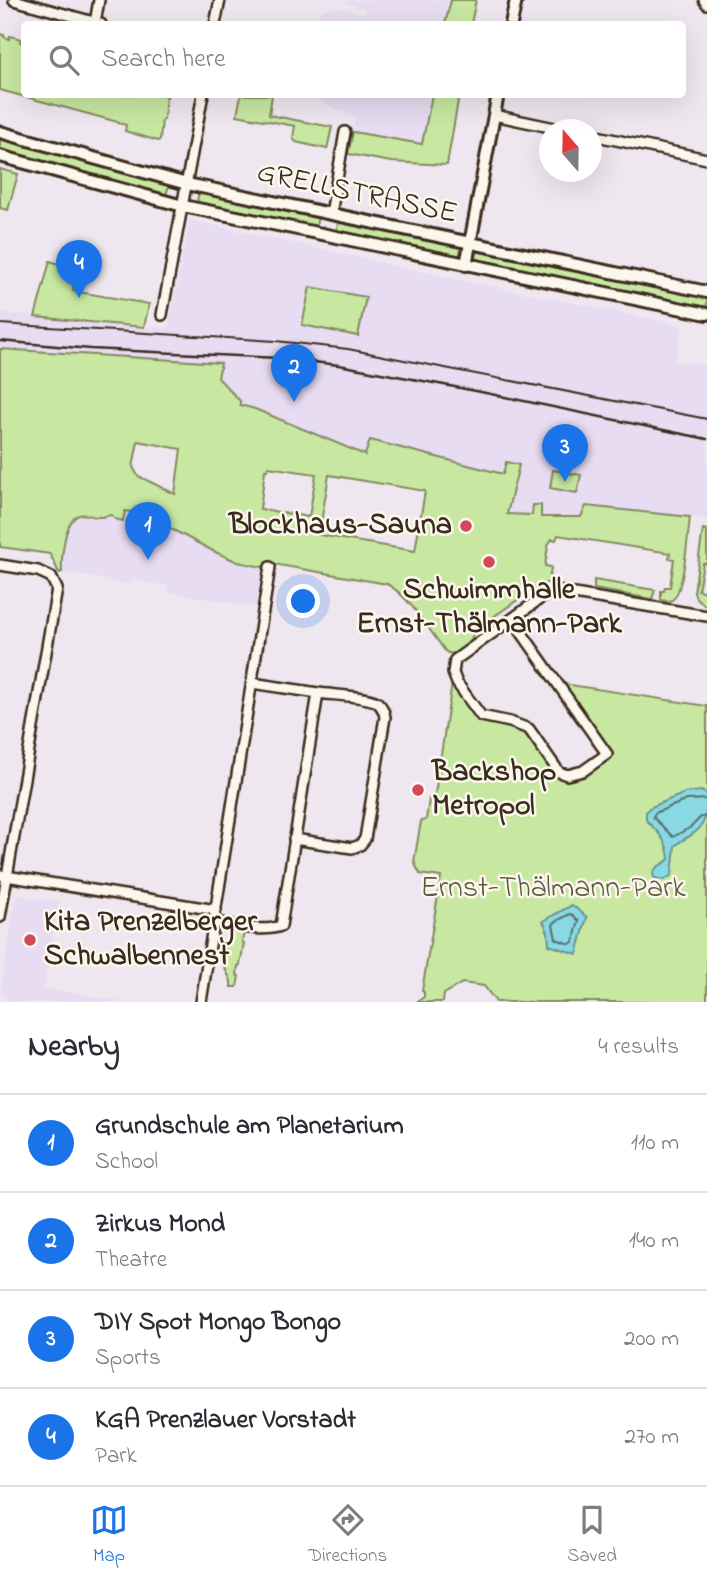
<!DOCTYPE html>
<meta charset="utf-8">
<style>
:root{--surface:#fff;--page:#f2f2f3;--text:#2b2b33;--muted:#7c7c81;--line:#e1e1e2;--accent:#1a73e8}
body{margin:0;font-family:"Indie Flower",sans-serif;background:var(--page);color:var(--text)}
.compass{position:absolute;left:539px;top:119px;width:63px;height:63px;border-radius:50%;background:var(--surface);box-shadow:0 7px 28px #0002;rotate:340deg}
.you{position:absolute;left:304px;top:602px;width:24px;height:24px;margin:-18px;border:5px solid #fff;border-radius:50%;background:#1a73e8;box-shadow:0 0 0 10px #1a73e833}
.badge{display:grid;place-items:center;width:46px;height:46px;border-radius:50%;background:var(--accent);color:#fff;font-size:23px;font-weight:700}
.pin{position:absolute;translate:-50% -58px;filter:drop-shadow(0 2px 4px #0008)}
.pin::after{content:'';position:absolute;top:37px;width:24px;height:21px;background:inherit;clip-path:polygon(0 0,100% 0,50% 100%)}
.list{margin:0;padding:0;list-style:none}
h2{display:flex;justify-content:space-between;align-items:center;height:91px;margin:0;padding:0 28px;font-size:30px}
h2 small{font-size:23px;font-weight:400;color:var(--muted)}
.list li{display:grid;grid-template-columns:46px 1fr auto;gap:21px;align-items:center;box-sizing:border-box;height:98px;padding:0 28px;border-top:2px solid var(--line)}
.list b{display:block;font-size:26px;white-space:nowrap}
.list p{margin:0;font-size:23px;white-space:nowrap;color:var(--muted)}
.list em{font-size:23px;font-style:normal;color:var(--muted)}
.icon{flex:none;width:38px;height:38px;fill:none;stroke:currentColor;stroke-width:2;stroke-linecap:round;stroke-linejoin:round}
.map{position:relative;flex:none;width:707px;height:1002px;overflow:hidden}
.search{position:absolute;background:var(--surface);box-shadow:0 7px 28px #0002;left:21px;right:21px;top:21px;height:77px;display:flex;align-items:center;gap:18px;box-sizing:border-box;padding:0 24px;border-radius:7px;color:var(--muted);font-size:26px}
.sheet{height:483px;background:var(--surface)}
nav{display:flex;justify-content:space-around;align-items:center;box-sizing:border-box;height:98px;border-top:2px solid var(--line);background:var(--surface);font-size:19px;color:var(--muted)}
nav a{display:grid;justify-items:center;gap:4px}
nav .on{color:var(--accent)}
.map>svg:first-child{display:block}
.built{fill:#e7dcf1}
.green{fill:#c8e8a1;stroke:#828960;stroke-width:2;fill-rule:evenodd}
.water{fill:#88d9e3;stroke:#699394;stroke-width:2}
.lines{fill:none;stroke-linecap:round;stroke-linejoin:round}
.shore{stroke:#5a706d;stroke-width:2}
.minor-casing{stroke:#3b2a1e;stroke-width:14}
.tertiary-casing{stroke:#3b2a1e;stroke-width:16}
.minor{stroke:#fbf7ec;stroke-width:9}
.tertiary{stroke:#fbf7ec;stroke-width:10}
.tram{stroke:#3b2a1e;stroke-width:2}
.rail{stroke:#3b2a1e;stroke-width:2.5}
.poi-dot{fill:#d1495b;stroke:#fbf7ec;stroke-width:2.5}
.labels{text-anchor:middle;dominant-baseline:central;stroke-width:5;stroke-linejoin:round;paint-order:stroke}
.street-label{font-size:30px;fill:#3b2a1e;stroke:#fbf7ec}
.poi-label{font-size:30px;font-weight:bold;fill:#3b2a1e;stroke:#fbf7ec;text-anchor:start}
.park-label{font-size:30px;fill:#5e5a3f;stroke:#fbf7ec}
</style>
<div class="map">
<svg width="707" height="1002" viewBox="0 0 707 1002">
<rect width="100%" height="100%" fill="#efe7ef"/>
<filter id="ink" filterUnits="userSpaceOnUse"><feTurbulence type="fractalNoise" baseFrequency=".0143" numOctaves="2"/><feDisplacementMap in="SourceGraphic" scale="14" xChannelSelector="R" yChannelSelector="G"/><feConvolveMatrix kernelMatrix="1 2 1 2 8 2 1 2 1" color-interpolation-filters="sRGB"/></filter>
<g filter="url(#ink)">
<g class="built">
<path d="M347 0H449L445 24H313L322 11 329 8 337 7 364 14 365 9 346 3Z"/>
<path d="M311 95H432L422 144 353 132 355 119 350 113 336 110Z"/>
<path d="M190 220 455 279 682 325 675 360 707 366V520L664 514 541 517 540 505H533L532 515 506 514 255 409 179 388 0 363V312L118 326 168 328Z"/>
<path d="M124 511 145 515 213 551 238 562 262 567 256 607 168 592V586L131 580 130 584 62 572 67 528 73 518 82 515 103 518 108 515 122 521Z"/>
<path d="M16 895 59 902 44 988 125 1002H6V996L0 994Z"/>
</g>
<g class="green">
<path d="M451 0H476L471 24H445Z"/>
<path d="M0 34 4 35V37L9 39 10 36 21 39 20 42 24 43V94L168 95 166 99 164 119 162 120 160 140 158 141 125 131 126 125 118 123V122L0 90Z"/>
<path d="M241 95H272L269 115 332 127 327 149 296 142 293 138 295 126 237 115Z"/>
<path d="M432 95H459L447 165 391 162 348 154 353 132 422 144Z"/>
<path d="M0 138 169 185 166 195 0 150Z"/>
<path d="M0 169 18 174 8 210 0 208Z"/>
<path d="M199 191 318 216 316 227 197 202Z"/>
<path d="M339 220 461 246 460 254 457 256 336 232Z"/>
<path d="M480 249 707 296V307L478 260 476 257 478 250Z"/>
<path d="M50 261 76 269 73 291 149 304 144 327 35 317Z"/>
<path d="M310 287 366 297 358 336 302 325Z"/>
<path d="M0 349 221 363 218 378 240 401V405L255 409 365 455 370 440 503 474 506 462 519 465 507 514 532 515 533 505H541V517H581L586 506 690 517C688 533 684 593 672 600 668 602 665 601 661 600V591H664L665 587H670L674 559 669 558 670 553 558 535 556 540 552 539 548 545 545 566 551 567 549 582 535 588 473 631 471 643C463 649 456 657 446 652 430 631 409 596 387 584L268 563 262 567 238 562 213 551 145 515 125 511 123 521 115 519 112 515C108 515 105 517 101 517 94 518 87 513 79 515 64 520 61 559 62 572L59 573 50 554 0 547ZM138 441 181 449 175 494 138 476 133 467ZM268 467 316 474 309 517 260 509 265 470H267ZM329 475 425 491 415 551 319 535Z"/>
<path d="M553 470 581 475 577 493 550 488Z"/>
<path d="M703 529 707 530V563H703L698 590 707 592V607L696 598 694 592Z"/>
<path d="M594 580 655 590 652 599 594 589Z"/>
<path d="M452 683 479 720C492 722 506 723 518 729 534 736 547 761 558 775L576 778 610 754 564 684 707 706V1002H496L484 986 462 983 444 994 443 1002H417L424 997V992L422 991 441 877 420 874 414 862 421 821 426 820 429 799 435 794Z"/>
<path d="M234 931 244 933 242 942 244 943 240 965 238 966 237 975 239 976 237 987H231V981L223 964 227 938Z"/>
</g>
<g class="water">
<path d="M701 791 707 794C707 812 707 826 690 836 684 839 680 841 675 846L672 875 664 880 655 878 653 875C654 865 663 866 669 859 668 841 658 832 646 820V812L649 808 685 793Z"/>
<path d="M572 905 587 917 577 954 549 945 548 932 543 921Z"/>
</g>
<g class="lines">
<g class="shore">
<path d="M707 799 687 800 655 813 653 817 673 837 691 827 701 817 707 816"/>
<path d="M570 914 573 915 579 921 573 942 570 944 556 939 553 925 555 922Z"/>
</g>
<g class="minor-casing">
<g id="minor">
<path d="M14 0 101 24"/>
<path d="M704 0 707 4"/>
<path d="M95 23 99 0"/>
<path d="M215 24 220 0"/>
<path d="M494 115 564 130"/>
<path d="M592 135 707 159"/>
<path d="M331 214 345 132"/>
<path d="M162 315 203 94"/>
<path d="M0 565 38 571 51 577 57 589 0 917"/>
<path d="M512 619 607 754 583 771 567 775 559 772 529 729 510 722 481 716 457 683 453 673 455 660 541 598 556 591 707 616"/>
<path d="M294 839 352 848 360 845 365 839 385 717C384 711 382 706 377 702 367 696 331 695 318 693"/>
<path d="M0 875 216 910"/>
<path d="M214 922C235 925 261 933 281 926L318 693 252 683"/>
<path d="M201 1002 270 567"/>
</g>
</g>
<g class="tertiary-casing">
<g id="tertiary">
<path d="M511 24 516 0"/>
<path d="M0 132 187 184 707 292"/>
<path d="M0 156 183 206 327 235 707 314"/>
<path d="M466 265 498 94"/>
</g>
</g>
<use href="#minor" class="minor"/>
<use href="#tertiary" class="tertiary"/>
<path class="tram" d="M0 324 276 341 348 349 707 419"/>
<path class="rail" d="M0 341 91 349 280 358 339 365 481 392 707 439"/>
</g>
</g>
<g class="poi-dot">
<circle cx="466" cy="526" r="7"/>
<circle cx="489" cy="562" r="7"/>
<circle cx="418" cy="790" r="7"/>
<circle cx="30" cy="940" r="7"/>
</g>
<g class="labels">
<g class="street-label">
<text transform="translate(357 194) rotate(12)">GRELLSTRASSE</text>
</g>
<g class="poi-label">
<text x="452" y="526" text-anchor="end">Blockhaus-Sauna</text>
<text x="489" y="591" text-anchor="middle">Schwimmhalle<tspan x="489" dy="34">Ernst-Thälmann-Park</tspan></text>
<text x="432" y="773">Backshop<tspan x="432" dy="34">Metropol</tspan></text>
<text x="44" y="923">Kita Prenzelberger<tspan x="44" dy="34">Schwalbennest</tspan></text>
</g>
<g class="park-label">
<text x="553" y="889">Ernst-Thälmann-Park</text>
</g>
</g>
</svg>
<svg class="compass" viewBox="-18 -18 36 36"><path d="M0-13l5 13h-10z" fill="#e53935"/><path d="M0 13l5-13h-10z" fill="#7c7c81"/></svg>
<div class="you"></div>
<div class="pin badge" style="left:148px;top:560px">1</div>
<div class="pin badge" style="left:294px;top:402px">2</div>
<div class="pin badge" style="left:565px;top:482px">3</div>
<div class="pin badge" style="left:79px;top:298px">4</div>
<div class="search"><svg class="icon" aria-label="search" viewBox="0 0 24 24"><circle cx="10" cy="10" r="6"/><path d="M15 15l6 6"/></svg>Search here</div>
</div>
<section class="sheet">
<h2>Nearby<small>4 results</small></h2>
<ul class="list">
<li><span class="badge">1</span><div><b>Grundschule am Planetarium</b><p>School</p></div><em>110 m</em></li>
<li><span class="badge">2</span><div><b>Zirkus Mond</b><p>Theatre</p></div><em>140 m</em></li>
<li><span class="badge">3</span><div><b>DIY Spot Mongo Bongo</b><p>Sports</p></div><em>200 m</em></li>
<li><span class="badge">4</span><div><b>KGA Prenzlauer Vorstadt</b><p>Park</p></div><em>270 m</em></li>
</ul>
</section>
<nav>
<a class="on"><svg class="icon" aria-label="map" viewBox="0 0 24 24"><path d="M3 6l6-2 6 2 6-2v14l-6 2-6-2-6 2zM9 4v14M15 6v14"/></svg>Map</a>
<a><svg class="icon" aria-label="directions" viewBox="0 0 24 24"><path d="M12 3l9 9-9 9-9-9zM9 14v-3h6M13 9l2 2-2 2"/></svg>Directions</a>
<a><svg class="icon" aria-label="saved" viewBox="0 0 24 24"><path d="M7 4h10v16l-5-4-5 4z"/></svg>Saved</a>
</nav>
